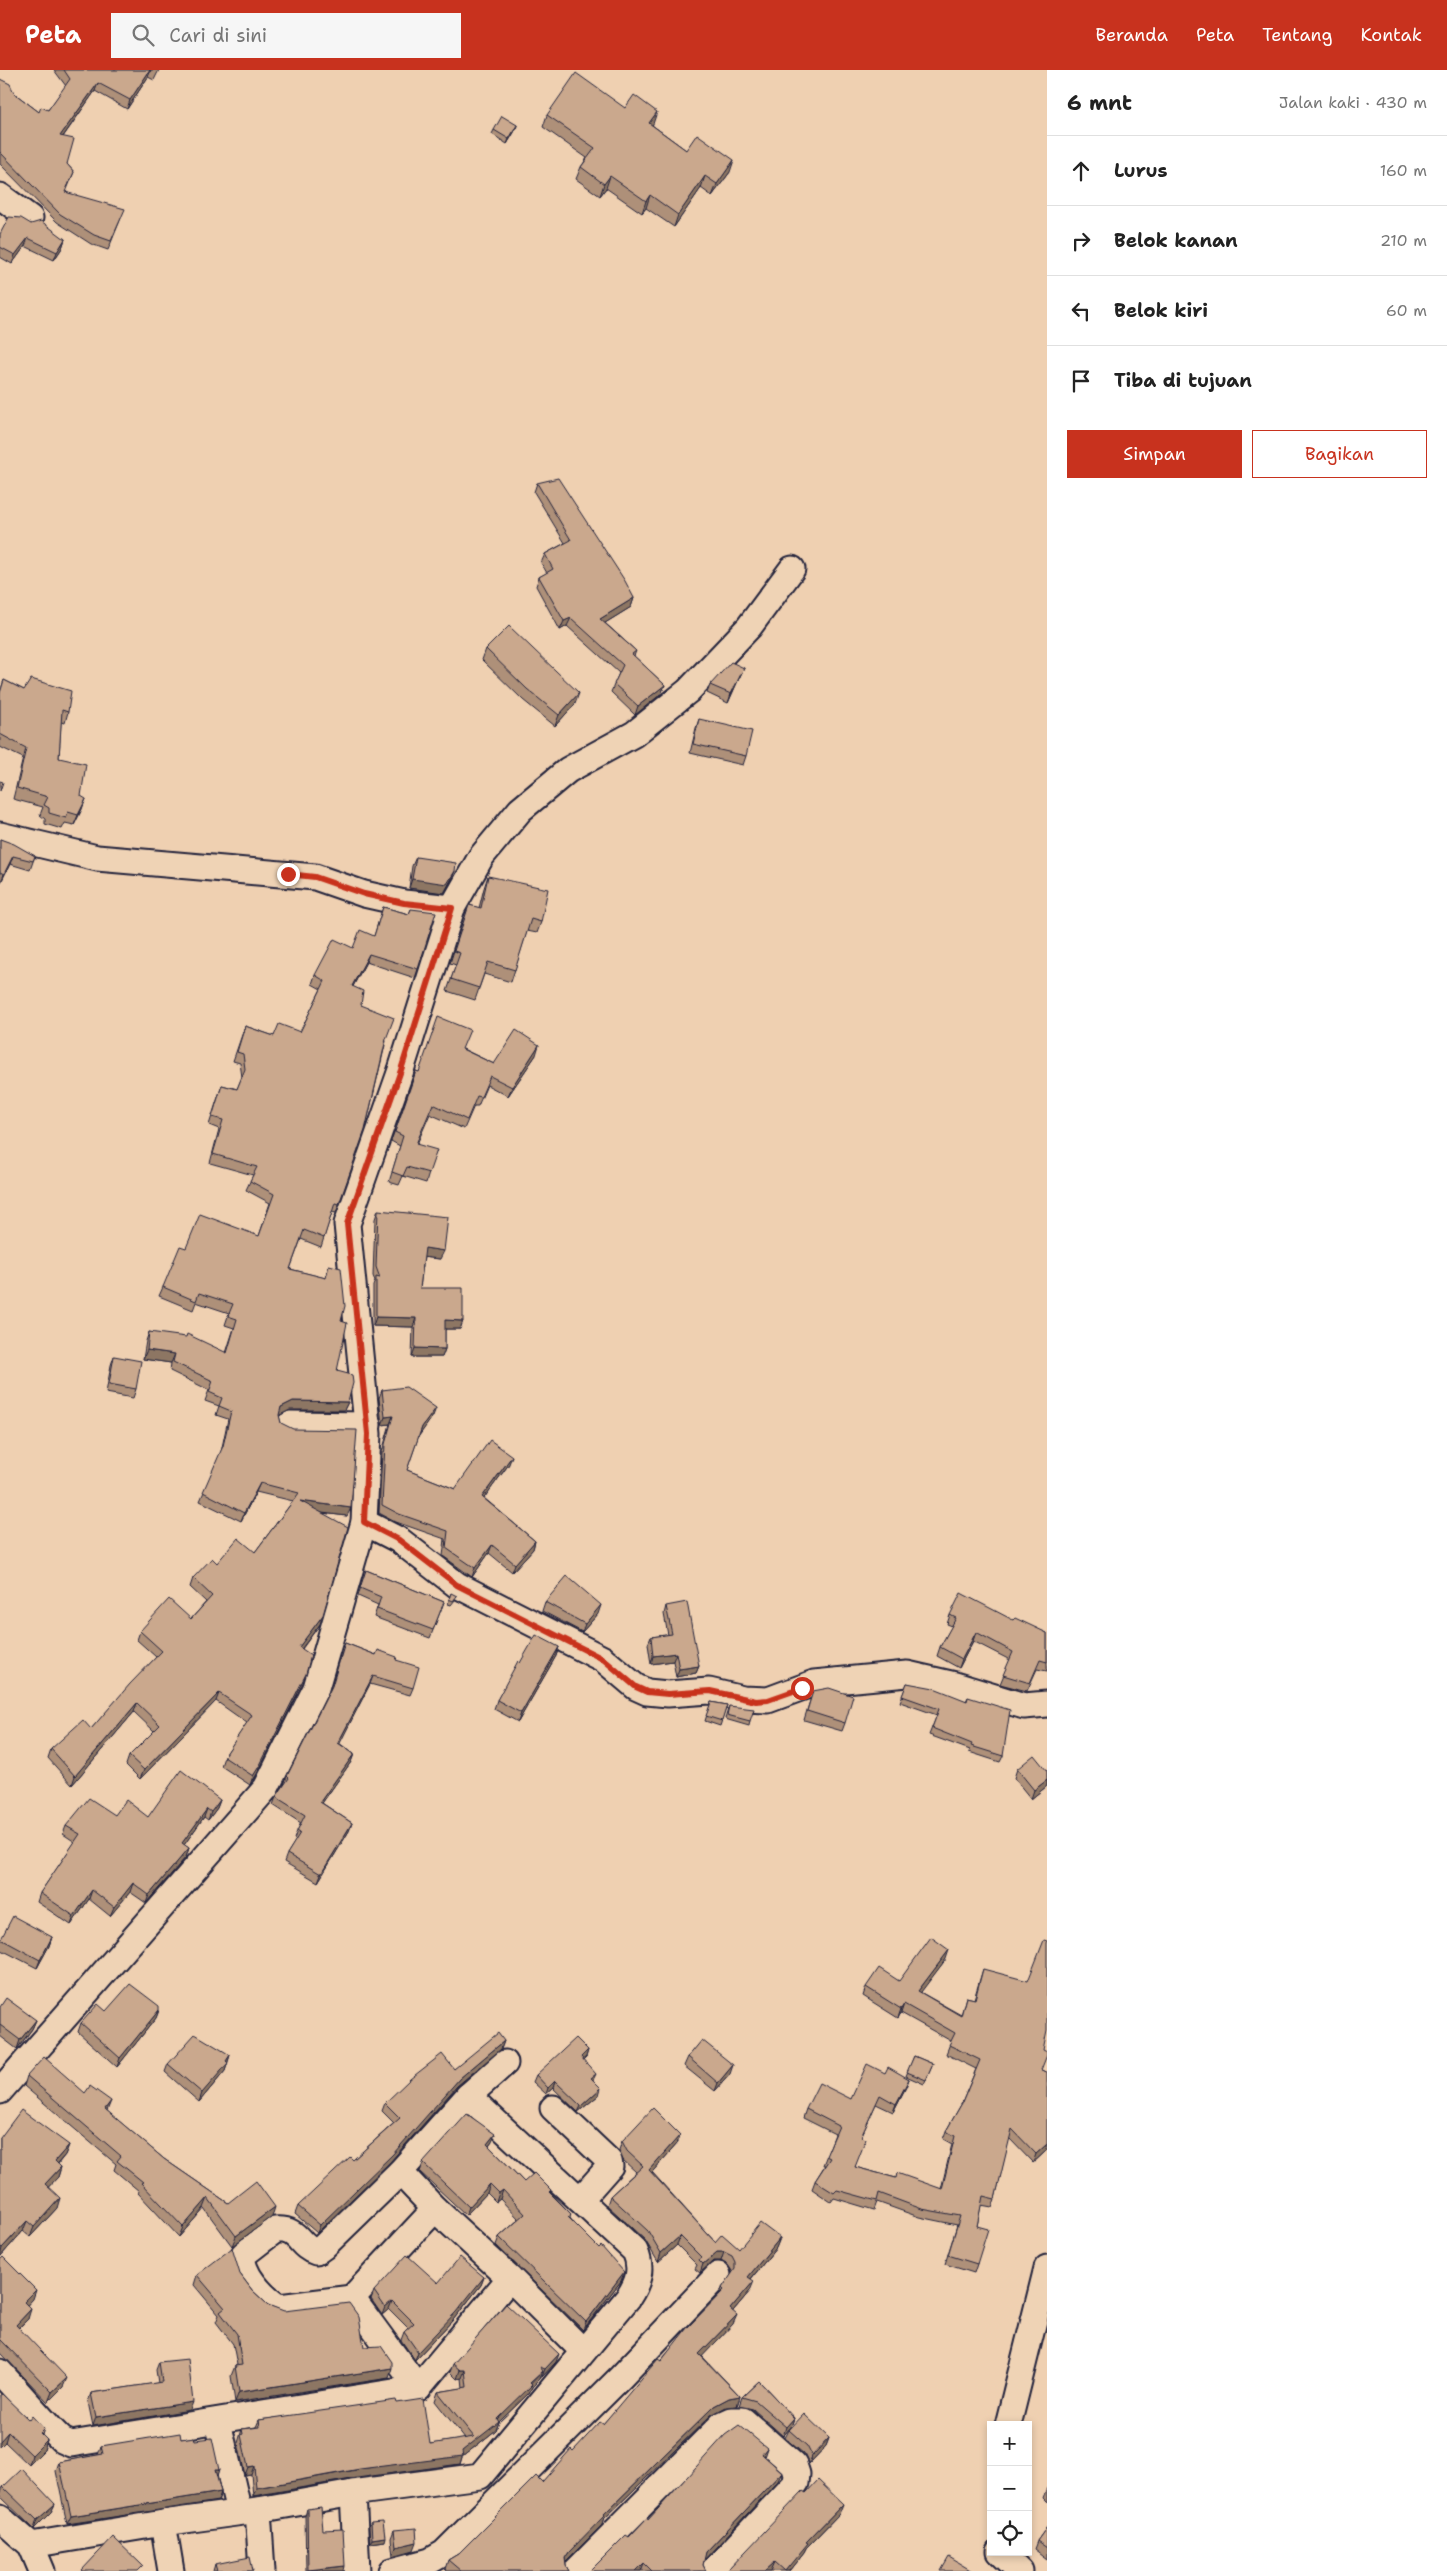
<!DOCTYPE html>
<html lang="id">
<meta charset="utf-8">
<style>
:root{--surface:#fff;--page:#f6f6f6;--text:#222;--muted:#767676;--line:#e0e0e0;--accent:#c8321e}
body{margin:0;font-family:"Shantell Sans",sans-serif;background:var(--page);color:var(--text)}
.controls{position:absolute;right:15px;bottom:15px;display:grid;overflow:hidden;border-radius:0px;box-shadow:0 2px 8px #0003}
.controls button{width:45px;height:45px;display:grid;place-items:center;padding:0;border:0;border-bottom:1px solid var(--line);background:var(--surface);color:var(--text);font:25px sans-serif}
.stop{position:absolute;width:15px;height:15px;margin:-11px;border:4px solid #c8321e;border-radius:50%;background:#fff}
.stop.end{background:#c8321e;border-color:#fff;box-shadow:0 1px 5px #0008}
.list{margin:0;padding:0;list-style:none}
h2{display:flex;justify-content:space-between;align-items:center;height:65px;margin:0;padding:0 20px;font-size:21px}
h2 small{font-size:16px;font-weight:400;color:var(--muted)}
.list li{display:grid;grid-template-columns:32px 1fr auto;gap:15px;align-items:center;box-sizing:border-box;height:70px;padding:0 20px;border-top:1px solid var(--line)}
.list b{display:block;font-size:19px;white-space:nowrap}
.list em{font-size:16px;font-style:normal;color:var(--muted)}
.actions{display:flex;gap:10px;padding:15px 20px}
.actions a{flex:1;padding:11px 0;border:1px solid var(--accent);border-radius:0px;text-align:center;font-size:18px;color:var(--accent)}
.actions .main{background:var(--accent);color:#fff}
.icon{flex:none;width:28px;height:28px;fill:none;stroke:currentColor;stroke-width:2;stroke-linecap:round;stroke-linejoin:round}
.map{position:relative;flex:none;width:1047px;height:2501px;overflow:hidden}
header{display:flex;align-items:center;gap:30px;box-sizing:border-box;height:70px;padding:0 25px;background:var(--accent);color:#fff}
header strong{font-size:24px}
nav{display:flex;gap:28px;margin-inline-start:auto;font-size:18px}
.search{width:350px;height:45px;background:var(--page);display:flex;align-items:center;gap:12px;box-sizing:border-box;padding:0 18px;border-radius:0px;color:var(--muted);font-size:19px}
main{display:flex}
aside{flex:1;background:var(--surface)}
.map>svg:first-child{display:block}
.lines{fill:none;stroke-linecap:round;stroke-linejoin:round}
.minor-casing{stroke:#22223b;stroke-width:29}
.minor{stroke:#efd3b5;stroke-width:25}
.wall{fill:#ae9079;stroke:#22223b}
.shaded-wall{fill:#8d7663;stroke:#22223b}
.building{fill:#caa88d;stroke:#22223b}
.route{stroke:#c8321e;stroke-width:6}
</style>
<header>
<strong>Peta</strong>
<div class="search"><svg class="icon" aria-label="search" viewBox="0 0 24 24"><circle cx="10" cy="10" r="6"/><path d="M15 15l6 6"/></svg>Cari di sini</div>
<nav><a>Beranda</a><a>Peta</a><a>Tentang</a><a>Kontak</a></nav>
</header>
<main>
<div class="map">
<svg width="1047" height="2501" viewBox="0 0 1047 2501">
<rect width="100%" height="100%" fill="#efd0b1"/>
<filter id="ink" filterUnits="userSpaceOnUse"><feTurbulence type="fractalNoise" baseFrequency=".02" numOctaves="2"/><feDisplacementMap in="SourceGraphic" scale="10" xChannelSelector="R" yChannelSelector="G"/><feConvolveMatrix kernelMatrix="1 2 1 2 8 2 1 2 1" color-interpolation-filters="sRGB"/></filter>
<g filter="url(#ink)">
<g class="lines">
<g class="minor-casing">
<g id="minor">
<path d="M0 126 30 148"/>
<path d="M0 765 97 788 315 807 364 824 404 833 452 838"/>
<path d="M290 1354 368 1355"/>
<path d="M364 1452 399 1470 457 1515 603 1589 636 1617 647 1622 668 1624 709 1621 743 1629 768 1630 814 1613 907 1604 955 1615 1024 1636 1047 1634"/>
<path d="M0 2021 266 1718 316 1618 364 1452 368 1364 347 1154 401 1000 452 838 481 787 520 740 568 700 634 664 688 621 749 557 792 499"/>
<path d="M468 2026 505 1993"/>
<path d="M553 2038 609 2091 610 2096 580 2130"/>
<path d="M400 2102 435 2139"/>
<path d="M352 2228 418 2318"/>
<path d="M0 2302 53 2361 62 2370 71 2374 418 2318 510 2208"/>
<path d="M218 2352 239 2442"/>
<path d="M1008 2355 1047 2198"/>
<path d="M353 2423 357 2501"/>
<path d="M258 2440 262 2501"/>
<path d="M0 2448 31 2475 42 2501"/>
<path d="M163 2453 171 2501"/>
<path d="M31 2475 163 2453 258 2440 359 2422 480 2406 628 2228C638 2213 643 2199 635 2181L468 2026 400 2102 323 2177 316 2182C297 2176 300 2158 275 2160L244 2184C238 2201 264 2228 279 2237L352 2228 435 2139 510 2208 583 2281"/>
<path d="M1000 2482 1020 2501"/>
<path d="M392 2501 430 2491 444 2483 621 2307 718 2205"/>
<path d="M576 2501 721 2355 732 2350H743L794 2395 797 2404 796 2413 713 2501"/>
</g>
</g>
<use href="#minor" class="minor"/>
</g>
<g class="wall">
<path d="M54 0H159L154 10 148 7 127 39 95 21 63 67 67 94 74 102 66 122 121 148 108 180 91 174 57 152 0 94V9L14 23 39 42 48 40 66 16Z"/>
<path d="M625 38 653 54 652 55 686 80 730 102 712 126 701 118 674 157 646 138 642 143 606 118 600 126 576 109 581 97 587 88 543 57 547 45Z"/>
<path d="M517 55 516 59 507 74 492 64 494 60Z"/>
<path d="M31 154 65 169 62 178 54 190 25 176 12 194 0 187V164Z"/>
<path d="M537 413 634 528 631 537 605 553 636 581 634 586 665 615 661 624 635 645 611 622 619 603 567 556 560 560 536 516 539 507 547 503 541 493 545 484 565 473 534 422Z"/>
<path d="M486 579 575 634 555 656 523 630 482 590Z"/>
<path d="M744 598 740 606 728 633 707 623 710 615Z"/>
<path d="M4 610 68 642 65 653 61 652 59 688 81 726 82 739 74 755 65 753 62 759 45 754V749L40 745 43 737 13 729 23 688 0 677V622Z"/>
<path d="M699 649 746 686 743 695 690 683 696 658Z"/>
<path d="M0 769 35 786 30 800 10 794 1 812H0Z"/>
<path d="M416 787 455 801 451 810 444 823 409 818 412 796Z"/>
<path d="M488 806 541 852 537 863 527 861 511 912 484 904 475 930 447 921 456 895 450 893 469 835 479 838 484 818Z"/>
<path d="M383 837 409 844 411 839 418 899 415 908 366 892 353 916 361 935 386 971 365 1060 336 1143 332 1142 321 1177 301 1169 290 1199 325 1208 329 1195 341 1251 337 1301 348 1332 344 1340H290L279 1346 281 1353 347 1446 322 1443 320 1554 302 1579 303 1613 257 1704 250 1715 221 1696 224 1687 247 1653 216 1631 140 1709 126 1695 129 1686 154 1661 134 1642 72 1715 48 1688 51 1679 91 1659 156 1587 137 1570 140 1561 191 1549 206 1532 190 1517 193 1508 217 1493 255 1482 293 1431 256 1422 241 1451 200 1431 221 1382 228 1349 216 1345 219 1336 205 1331 209 1320 170 1301 171 1293 143 1289 146 1271 149 1262 226 1283 234 1258 225 1255 229 1243 196 1232 193 1240 159 1226 163 1217 186 1178 259 1166 270 1133 246 1120 253 1105 210 1093 219 1059 209 1055 219 1024 222 1015 237 1019 242 1007 240 993 233 991 245 956 274 966 300 962 321 919 312 914 315 905 353 878 374 866Z"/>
<path d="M463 979 494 994 536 985 508 1026 487 1015 478 1036H474L464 1059 430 1044 417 1074 429 1103 426 1113 403 1106 399 1115 389 1112 400 1076 391 1071 416 1001 419 1002Z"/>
<path d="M378 1140 440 1189 424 1187 420 1218 463 1251 460 1259H445V1279L442 1287H412L413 1257 373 1256V1216L375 1211 373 1206 375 1149Z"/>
<path d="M114 1286 136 1319 133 1328 106 1323 111 1295Z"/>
<path d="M382 1320 433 1346 419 1365 407 1400 455 1419 509 1394 484 1428 535 1471 533 1479 512 1502 489 1483 472 1507 443 1486 445 1469 396 1452 379 1443 382 1382 390 1354 382 1355 379 1328Z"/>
<path d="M366 1500 444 1532 430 1568 374 1547 378 1535 358 1526Z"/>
<path d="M451 1523 455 1530 451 1535 448 1534Z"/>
<path d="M545 1532 598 1544 582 1562 542 1541Z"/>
<path d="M666 1536 699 1596 696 1603 676 1607 673 1591 651 1594 648 1574 651 1567 668 1565 664 1544Z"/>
<path d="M950 1545 1013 1550 1047 1563V1601L1037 1599 1027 1621 1000 1614 1010 1590 973 1571 959 1598 937 1586 940 1577 952 1556 947 1554Z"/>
<path d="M345 1573 376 1585 396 1590 413 1618 410 1625 370 1614 339 1673 354 1684 351 1692 322 1733 352 1753 349 1761 318 1812 284 1792 287 1784 296 1770 294 1769 297 1761 301 1753 273 1735 276 1727 284 1715 287 1706 330 1619Z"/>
<path d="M559 1577 556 1586 518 1652 494 1639 497 1630 520 1593Z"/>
<path d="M907 1613 966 1631 968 1627 1003 1686 1000 1692 969 1682 970 1680 929 1665 937 1645 900 1632Z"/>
<path d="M813 1621 845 1653 842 1661 804 1650Z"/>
<path d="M711 1632 727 1635 720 1656 705 1651Z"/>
<path d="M729 1636 750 1651 749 1656 725 1649Z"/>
<path d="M1017 1699 1047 1701V1716L1031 1729 1014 1708Z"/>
<path d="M220 1730 217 1738 208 1750 204 1747 184 1775 189 1778 186 1787 146 1833 130 1822 110 1846 89 1829 71 1855 37 1832 40 1823 75 1772 63 1764 66 1756 115 1745 148 1747Z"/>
<path d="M52 1867 49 1876 37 1898 0 1879V1871L1 1869Z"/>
<path d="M946 1889 920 1922 961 1945 966 1927 974 1929 983 1899 1043 1980 1041 2000 1047 2080 1033 2093 1009 2068 995 2129 992 2137 981 2135 977 2156V2194L974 2203 945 2194 957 2155 919 2147 877 2132 874 2140 834 2128 831 2132 812 2119 815 2111 825 2095H823L835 2064 803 2048 806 2039 851 2029 885 2003 909 2009 906 2017 893 2042 876 2034 861 2067 855 2097 896 2108 941 2119 952 2074 943 2069 946 2061 962 2033 976 1999 946 1984 951 1971 901 1943 898 1948 863 1926 866 1917 899 1911Z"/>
<path d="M0 1937 36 1950 32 1959 17 1979 0 1966Z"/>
<path d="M159 1940 156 1948 117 1997 78 1962 81 1953 106 1941Z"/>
<path d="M504 1971 501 1979 457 2016 390 2092 317 2163 295 2144 298 2136 353 2090 394 2053 382 2041 385 2033 454 1999Z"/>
<path d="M588 1980 586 1987 583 1990 599 2025 578 2042 553 2018 546 2024 533 2012 536 2005Z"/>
<path d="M230 1985 225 2001 199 2032 165 2002 168 1994Z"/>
<path d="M914 1986 933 1994 924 2014 906 2006Z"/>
<path d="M688 1987 730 2004 715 2021 684 1996Z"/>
<path d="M27 2006 107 2041 164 2089 228 2133 272 2147 232 2176 204 2138 179 2167 138 2123 139 2121 114 2100 116 2094 24 2016Z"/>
<path d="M680 2065 677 2074 652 2102 715 2172 739 2179 780 2168 776 2178 751 2209 750 2221 733 2241V2254L702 2286 740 2326 737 2336 726 2337 711 2345 603 2450 602 2455 566 2491V2496L569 2501H447L445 2499 448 2490 458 2484 542 2412 573 2381 603 2354 720 2225 722 2218 732 2204V2201L728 2195 721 2191H713L700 2203 695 2199 697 2195 677 2175 658 2192 645 2170 607 2135 610 2126 636 2102 623 2090 619 2080 622 2071Z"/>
<path d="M0 2068 69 2075 65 2085 58 2094 61 2097 58 2107 48 2117 57 2138 30 2167 23 2161 0 2187Z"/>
<path d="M492 2072 489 2076 524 2112 550 2122 571 2144 570 2148 621 2211 583 2260 496 2175 499 2167 519 2149 500 2129 496 2132 487 2123 466 2145 420 2102 423 2093Z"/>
<path d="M0 2190 33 2229 27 2235 28 2249 19 2258 63 2317 48 2332 0 2282Z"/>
<path d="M240 2204 252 2220 268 2235 364 2277 389 2308 235 2332 231 2306 235 2296 237 2295 233 2274 216 2252 219 2245 194 2215 197 2205Z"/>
<path d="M484 2207 481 2215 453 2250 415 2290 401 2270 404 2262 408 2258 389 2239 382 2245 371 2229 374 2221 438 2213Z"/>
<path d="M159 2292 190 2340 93 2356 88 2332 91 2323 158 2313 156 2300Z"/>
<path d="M556 2292 532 2317 529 2323 499 2352 496 2360 462 2387 460 2394 357 2408 253 2426 251 2404 245 2405 238 2373 242 2359 256 2357 259 2350 397 2333 430 2374 465 2369 435 2331 438 2322 463 2318 462 2308 457 2309 450 2302 453 2294Z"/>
<path d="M759 2311 794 2348 791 2357 783 2366 753 2339 739 2336 742 2327Z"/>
<path d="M0 2325 29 2350 44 2359 42 2365 47 2370 44 2380 29 2395 5 2372Z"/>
<path d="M789 2360 829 2368 826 2376 809 2394 804 2384 785 2368Z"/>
<path d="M181 2369 195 2370 219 2400 217 2407 221 2422 218 2431 67 2454 56 2401 59 2392 98 2385 101 2376Z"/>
<path d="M764 2386 778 2411 704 2490 703 2495 706 2501H590L648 2450Z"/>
<path d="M3 2417 55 2434 51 2442 34 2459 0 2426Z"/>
<path d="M1047 2418V2432L1043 2428 1046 2420Z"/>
<path d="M806 2423 839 2444 806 2478 804 2482 789 2501H727Z"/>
<path d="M307 2439 323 2460 344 2501H306L305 2446Z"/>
<path d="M371 2452 384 2471 370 2473 369 2456Z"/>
<path d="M1047 2457V2489L1034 2479 1037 2471Z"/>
<path d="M394 2460 414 2480 393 2486 391 2468Z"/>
<path d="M215 2494 253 2501H213Z"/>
</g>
<g class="shaded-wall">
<path d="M150 0H151L148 7 127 39 130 30Z"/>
<path d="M98 13 95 21 57 75 60 66Z"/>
<path d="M657 42 653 54 645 65 649 53Z"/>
<path d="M517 55 516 59 507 74 509 69Z"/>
<path d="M734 90 730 102 712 126 717 114Z"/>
<path d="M610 106 606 118 600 126 604 114Z"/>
<path d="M705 106 701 118 674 157 678 145Z"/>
<path d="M650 125 646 138 642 143 646 131Z"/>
<path d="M28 168 25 176 12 194 15 185Z"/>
<path d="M65 169 62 178 54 190 57 182Z"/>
<path d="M634 528 631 537 597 558 600 549Z"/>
<path d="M571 548 567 556 560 560 564 551Z"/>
<path d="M744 598 740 606 728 633 731 624Z"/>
<path d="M665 615 661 624 635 645 638 636Z"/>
<path d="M579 623 575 634 555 656 559 645Z"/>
<path d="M86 729 82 739 74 755 78 745Z"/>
<path d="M13 786 10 794 1 812 4 804Z"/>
<path d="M455 801 451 810 444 823 409 818 412 809Z"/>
<path d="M369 884 366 892 349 924 352 916Z"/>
<path d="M539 975 536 985 508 1026 512 1017Z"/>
<path d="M425 1178 444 1181 440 1189 421 1187Z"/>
<path d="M376 1247 416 1248 413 1257 373 1256Z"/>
<path d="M445 1250 463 1251 460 1259H442Z"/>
<path d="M415 1278 445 1279 442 1287H412Z"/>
<path d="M147 1280 175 1284 171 1293 143 1289Z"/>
<path d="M293 1331 348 1332 344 1340H290L278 1346 281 1337Z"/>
<path d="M436 1338 433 1346 419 1366 422 1357Z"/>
<path d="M393 1346 390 1354 382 1355 385 1347Z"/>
<path d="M512 1386 509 1394 479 1435 482 1427Z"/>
<path d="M260 1413 256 1422 241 1451 244 1443Z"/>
<path d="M300 1431 351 1438 347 1446 297 1440Z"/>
<path d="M535 1471 533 1479 512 1502 515 1494Z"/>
<path d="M492 1475 489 1483 472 1507 475 1498Z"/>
<path d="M601 1535 598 1544 582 1562 585 1554Z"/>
<path d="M323 1545 320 1554 296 1586 299 1577Z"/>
<path d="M976 1562 973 1571 959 1598 962 1589Z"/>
<path d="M559 1577 556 1586 518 1652 521 1643Z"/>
<path d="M676 1583 673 1591 651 1594 653 1586Z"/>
<path d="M699 1596 696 1603 676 1607 679 1599Z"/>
<path d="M306 1604 303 1613 257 1704 250 1715 253 1706Z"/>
<path d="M373 1606 370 1614 336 1681 338 1673Z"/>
<path d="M219 1623 216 1631 140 1709 144 1700Z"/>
<path d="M137 1633 134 1642 72 1715 75 1706Z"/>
<path d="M354 1684 351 1692 318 1739 320 1732Z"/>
<path d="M1047 1710V1716L1031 1729 1034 1720Z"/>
<path d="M220 1730 217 1738 208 1750 211 1742Z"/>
<path d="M207 1739 204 1747 179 1782 182 1773Z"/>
<path d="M352 1753 349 1761 318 1812 321 1804Z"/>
<path d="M189 1778 186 1787 146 1833 149 1825Z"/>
<path d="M133 1813 130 1822 110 1846 114 1837Z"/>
<path d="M92 1820 89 1829 71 1855 74 1846Z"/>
<path d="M52 1867 49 1876 37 1898 40 1890Z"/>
<path d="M949 1880 946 1889 915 1930 918 1921Z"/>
<path d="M904 1934 901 1943 898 1948 901 1939Z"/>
<path d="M159 1940 156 1948 117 1997 120 1988Z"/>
<path d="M36 1950 32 1959 17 1979 20 1970Z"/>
<path d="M504 1971 501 1979 457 2016 390 2092 317 2163 320 2155 460 2008Z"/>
<path d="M588 1980 586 1987 578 1994 581 1987Z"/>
<path d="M230 1985 225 2001 199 2032 202 2023Z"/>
<path d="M733 1995 730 2004 715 2021 718 2013Z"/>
<path d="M596 2004 593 2010 588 2015 591 2008Z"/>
<path d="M909 2009 906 2017 893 2042 896 2034Z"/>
<path d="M555 2011 553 2018 546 2024 548 2018Z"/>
<path d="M601 2018 599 2025 578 2042 581 2036Z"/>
<path d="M111 2031 107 2041 101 2049 105 2039Z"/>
<path d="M495 2064 492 2072 484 2082 487 2074Z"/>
<path d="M680 2065 677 2074 646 2109 649 2100Z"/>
<path d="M1047 2074V2080L1033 2093 1036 2084Z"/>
<path d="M69 2075 65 2085 51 2101 55 2091Z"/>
<path d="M61 2097 58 2107 42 2124 45 2114Z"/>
<path d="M490 2114 487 2123 466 2145 469 2137Z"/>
<path d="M503 2120 500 2129 496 2132 499 2123Z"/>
<path d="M60 2128 57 2138 30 2167 34 2157Z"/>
<path d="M208 2128 204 2138 179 2167 183 2157Z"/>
<path d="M275 2137 272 2147 232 2176 236 2166Z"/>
<path d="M27 2151 23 2161 0 2187 2 2178Z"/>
<path d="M680 2166 677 2175 658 2192 661 2183Z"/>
<path d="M780 2168 776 2178 745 2216 748 2207Z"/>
<path d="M717 2182H724L721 2191H713L700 2203 703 2194Z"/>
<path d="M624 2202 621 2211 583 2260 586 2252Z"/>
<path d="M484 2207 481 2215 453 2250 415 2290 418 2282Z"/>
<path d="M754 2211 750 2221 727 2248 730 2239Z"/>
<path d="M36 2220 33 2229 21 2242 24 2232Z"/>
<path d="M392 2231 389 2239 382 2245 385 2237Z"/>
<path d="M31 2239 28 2249 12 2264 16 2255Z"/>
<path d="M737 2245 733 2254 696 2293 699 2284Z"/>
<path d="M559 2284 556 2292 542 2307 545 2299Z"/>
<path d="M392 2298 389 2308 235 2332 239 2322Z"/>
<path d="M460 2300H465L462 2308 457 2309Z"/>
<path d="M543 2301 540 2309 532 2317 529 2323 499 2352 496 2360 462 2387 460 2394 357 2408 253 2426 256 2418 462 2381 497 2349Z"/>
<path d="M67 2308 63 2317 48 2332 52 2322Z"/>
<path d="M740 2326 737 2336 726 2337 711 2345 603 2450 602 2455 566 2491 565 2488 569 2482 604 2444 714 2336 729 2328Z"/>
<path d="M193 2332 190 2340 93 2356 96 2347Z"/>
<path d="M794 2348 791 2357 783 2366 786 2357Z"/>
<path d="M8 2362 5 2372 0 2377V2371Z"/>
<path d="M829 2368 826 2376 809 2394 812 2386Z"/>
<path d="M47 2370 44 2380 29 2395 32 2385Z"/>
<path d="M767 2378 764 2387 762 2384Z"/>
<path d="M254 2396 251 2404 245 2405 248 2397Z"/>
<path d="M215 2400H219L216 2408Z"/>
<path d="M782 2402 778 2411 703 2491 706 2482Z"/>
<path d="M221 2422 218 2431 67 2454 71 2446Z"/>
<path d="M55 2434 51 2442 34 2459 37 2450Z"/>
<path d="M843 2434 839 2444 806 2478 804 2482 789 2501H785L806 2472Z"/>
<path d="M385 2467 384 2471 370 2473 372 2469Z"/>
<path d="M417 2472 414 2480 393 2486 396 2477Z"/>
<path d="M775 2492 771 2501H765Z"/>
<path d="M644 2493 641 2501H636Z"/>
<path d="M345 2496 344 2501H308V2500Z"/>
</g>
<g class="building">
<path d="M64 0H150L130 30 98 13 60 66 74 69 67 94 74 102 65 122 125 139 111 171 94 165 60 144 0 82V9L10 14 14 23 39 42 41 37 48 40 70 9Z"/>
<path d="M576 3 625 38 634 25 657 42 649 53 686 80 697 64 734 90 717 114 705 106 678 145 650 125 646 131 610 106 604 114 581 97 595 78 547 45Z"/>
<path d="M502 46 517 55 509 69 494 60Z"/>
<path d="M9 147 21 148 31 154 41 151 65 169 57 182 28 168 15 185 0 177V164Z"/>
<path d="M558 408 625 511 634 528 600 549 636 581 632 584 665 615 638 636 614 614 623 595 571 548 564 551 539 507 553 499 545 484 571 470 537 413Z"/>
<path d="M509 556 579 623 559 645 527 619 486 579Z"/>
<path d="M731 592 744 598 731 624 710 615Z"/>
<path d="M31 609 71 621 68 642 62 640 59 688 86 694 81 726 86 729 78 745 68 742 66 748 49 743V738L44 735 48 727 17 718 26 678 0 664V623L4 610 24 620Z"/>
<path d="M699 649 752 661 746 686 693 674Z"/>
<path d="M0 711 3 712 0 721Z"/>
<path d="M0 769 14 774 35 786 33 791 13 786 4 804 0 802Z"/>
<path d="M416 787 456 793 455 801 447 814 412 809Z"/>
<path d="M488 806 548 819 541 852 531 849 515 900 488 892 479 918 451 909 460 883 454 881 469 835 481 838Z"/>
<path d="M383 837 409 844 411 839 436 842 418 899 369 884 352 916 363 921 361 935 394 948 386 969 365 1060 339 1134 335 1133 324 1168 304 1160 290 1199 326 1208 329 1195 341 1198 345 1236 341 1251 347 1253 337 1301 352 1305 353 1313 348 1332 293 1331 281 1337 279 1345 281 1353 293 1359 357 1360 351 1438 300 1431 348 1457 323 1545 299 1577 311 1585 306 1604 260 1695 253 1706 224 1687 252 1645 219 1623 144 1700 129 1686 160 1655 137 1633 75 1706 51 1679 83 1650 91 1659 130 1614 162 1581 140 1561 169 1529 191 1549 212 1526 193 1508 212 1488 217 1493 238 1468 255 1482 299 1423 260 1413 244 1443 203 1422 223 1376 231 1341 219 1336 222 1328 209 1322 213 1311 173 1292 175 1284 147 1280 149 1262 186 1267 187 1264 227 1283 237 1249 228 1246 233 1234 199 1223 196 1231 163 1217 180 1176 186 1178 200 1144 259 1166 274 1124 250 1111 257 1097 213 1084 223 1050 212 1047 222 1015 237 1019 245 999 243 984 237 982 245 956 274 966 279 954 300 962 325 911 315 905 334 869 353 878 360 860 374 866Z"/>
<path d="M438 947 470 960 462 979 494 994 516 960 539 975 512 1017 490 1006 481 1027 477 1026 467 1050 433 1034 416 1074 437 1080 429 1103 407 1097 403 1106 392 1102 403 1066 395 1062 416 1001 419 1002Z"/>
<path d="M378 1140 448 1147 444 1181 425 1178 420 1218H463V1251L445 1250V1279L415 1278 416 1248 376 1247V1207L380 1208 376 1197Z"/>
<path d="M114 1286 141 1291 136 1319 109 1314Z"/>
<path d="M406 1317 436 1338 422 1357 407 1400 455 1419 490 1370 512 1386 482 1427 535 1471 515 1494 492 1475 475 1498 446 1478 448 1461 399 1444 382 1435 385 1374 393 1346 385 1347 382 1320Z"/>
<path d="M366 1500 444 1532 433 1560 377 1539 381 1527 360 1518Z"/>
<path d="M567 1506 601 1535 585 1554 545 1532Z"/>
<path d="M451 1523 457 1526 453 1531 449 1529Z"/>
<path d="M961 1523 1013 1550 1015 1548 1047 1563V1592L1040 1590 1030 1613 1003 1605 1013 1582 976 1562 962 1589 940 1577 956 1548 950 1545Z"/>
<path d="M687 1532 699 1596 679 1599 676 1583 653 1586 651 1567 672 1564 666 1536Z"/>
<path d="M536 1565 559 1577 521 1643 497 1630 518 1591 520 1593Z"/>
<path d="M345 1573 376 1585 378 1580 397 1587 396 1590 419 1597 413 1618 373 1606 338 1673 354 1684 320 1732 352 1753 321 1804 287 1784 300 1763 297 1761 305 1745 276 1727 289 1708 287 1706 332 1616Z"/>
<path d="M907 1613 934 1618 967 1631 968 1627 1010 1640 1003 1686 971 1676 972 1674 932 1658 939 1639 902 1626Z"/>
<path d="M829 1618 853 1626 845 1653 807 1641 813 1621Z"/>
<path d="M711 1632 727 1635 722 1651 706 1646Z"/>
<path d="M729 1636 754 1639 750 1651 727 1645Z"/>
<path d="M1034 1685 1047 1701V1710L1034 1720 1017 1699Z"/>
<path d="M181 1700 220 1730 211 1742 207 1739 182 1773 189 1778 149 1825 133 1813 114 1837 92 1820 74 1846 40 1823 80 1764 66 1756 89 1728 115 1745 126 1730 148 1747Z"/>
<path d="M13 1846 52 1867 40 1890 1 1869Z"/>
<path d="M931 1867 949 1880 918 1921 961 1946 966 1927 975 1929 983 1899 1028 1911 1044 1870 1047 1871V1960L1043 1980 1047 1982V1985L1041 2000 1047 2002V2074L1036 2084 1012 2059 995 2129 983 2126 977 2156 988 2159 977 2194 948 2185 960 2146 922 2139 879 2123 877 2131 837 2120 834 2123 815 2111 830 2088 826 2086 839 2056 806 2039 819 2013 851 2029 867 1994 885 2003 888 1997 909 2009 896 2034 880 2025 861 2067 866 2069 855 2097 896 2108 897 2103 942 2119 955 2066 946 2061 962 2033 980 1990 949 1975 955 1963 904 1934 901 1939 866 1917 879 1898 899 1911Z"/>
<path d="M130 1914 159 1936V1940L120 1988 81 1953 98 1934 106 1941Z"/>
<path d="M6 1928 36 1950 20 1970 0 1955V1937Z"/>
<path d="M498 1963 504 1971 460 2008 393 2084 320 2155 298 2136 350 2087 353 2090 400 2048 385 2033 410 2009 442 1984 454 1999Z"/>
<path d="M195 1964 230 1985 226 1991 228 1993 202 2023 168 1994Z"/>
<path d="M576 1968 588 1980 581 1987 596 2004 591 2008 601 2018 581 2036 555 2011 548 2018 536 2005Z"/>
<path d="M702 1970 733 1995 718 2013 688 1987Z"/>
<path d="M914 1986 933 1994 926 2010 907 2002Z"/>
<path d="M44 1987 85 2023 90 2016 111 2031 105 2039 164 2089 228 2133 256 2111 275 2137 236 2166 208 2128 183 2157 141 2113 143 2112 117 2091 121 2086 27 2006Z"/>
<path d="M653 2038 680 2065 649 2100 715 2172 722 2164 739 2179 760 2153 780 2168 748 2207 754 2211 730 2239 737 2245 699 2284 740 2326 729 2328 714 2336 604 2444 605 2445 569 2482 565 2488 566 2496 569 2501H461L448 2490 458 2484 536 2406 542 2412 571 2379 573 2381 600 2352 603 2354 658 2289 661 2291 687 2258 724 2220 722 2218 735 2199V2192L732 2186 724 2182H717L703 2194 699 2190 701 2187 680 2166 661 2183 648 2161 610 2126 643 2096 627 2081 622 2071Z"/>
<path d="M21 2040 69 2075 55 2091 61 2097 45 2114 60 2128 34 2157 27 2151 2 2178 0 2176V2068Z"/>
<path d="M467 2044 495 2064 487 2074 524 2112 534 2103 551 2120 549 2122 571 2144 568 2147 599 2178 601 2176 624 2202 586 2252 499 2167 525 2144 503 2120 499 2123 490 2114 469 2137 423 2093Z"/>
<path d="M232 2178 240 2204 252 2220 268 2235 284 2241 349 2233 359 2247 364 2277 381 2276 392 2292V2298L239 2322 235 2296 242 2295 237 2264 220 2242 225 2238 197 2205Z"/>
<path d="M407 2185 438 2213 460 2187 484 2207 456 2242 418 2282 404 2262 414 2253 392 2231 385 2237 374 2221Z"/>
<path d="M3 2187 36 2220 24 2232 31 2239 16 2255 67 2308 52 2322 0 2269V2190Z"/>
<path d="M506 2234 559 2284 545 2299 540 2297 543 2301 530 2313 532 2315 497 2349 499 2352 462 2381 463 2386 360 2399 256 2418 254 2396 248 2397 241 2365 243 2364 242 2359 260 2357 259 2350 396 2330 397 2333 423 2329 430 2374 474 2367 438 2322 467 2317 465 2300H460L453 2294Z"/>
<path d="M188 2289 193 2332 96 2347 91 2323 162 2312 159 2292Z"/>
<path d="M759 2311 794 2348 786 2357 756 2331 742 2327Z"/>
<path d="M2 2324 29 2350 32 2346 44 2359 40 2363 47 2370 32 2385 8 2362 0 2371V2325Z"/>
<path d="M804 2344 829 2368 812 2386 807 2376 789 2360Z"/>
<path d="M739 2355 767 2378 762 2384 782 2402 706 2482 703 2495 706 2501H652L644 2493 636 2501H590L626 2465 629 2467 647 2448 648 2450 725 2365Z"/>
<path d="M180 2363 181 2369 194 2367 195 2370 212 2368 219 2400H215L221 2422 71 2446 59 2392 103 2384 101 2376Z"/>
<path d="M22 2399 55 2434 37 2450 3 2417Z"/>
<path d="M818 2410 843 2434 806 2472 808 2473 785 2501 775 2492 765 2501H727L803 2421 806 2423Z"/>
<path d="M321 2437 323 2460 343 2459 345 2496 308 2500 307 2439Z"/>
<path d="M383 2451 385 2467 372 2469 371 2452Z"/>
<path d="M1047 2457V2478L1037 2471Z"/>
<path d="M416 2458 417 2472 396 2477 394 2460Z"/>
<path d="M113 2467 143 2496 138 2501H81Z"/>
<path d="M250 2487 253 2501H217L215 2494Z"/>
<path d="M949 2487 972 2501H941Z"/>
</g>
</g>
<g class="lines" filter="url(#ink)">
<path class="route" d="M288 804 315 807 364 824 404 833 452 838 401 1000 347 1154 368 1364 364 1452 399 1470 457 1515 603 1589 636 1617 647 1622 668 1624 710 1621 756 1631 768 1630 802 1618"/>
</g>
</svg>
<div class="controls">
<button>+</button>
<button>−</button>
<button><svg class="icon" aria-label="locate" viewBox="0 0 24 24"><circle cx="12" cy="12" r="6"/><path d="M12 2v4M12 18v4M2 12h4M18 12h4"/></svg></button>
</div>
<div class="stop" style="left:802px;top:1618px"></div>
<div class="stop end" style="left:288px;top:804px"></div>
</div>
<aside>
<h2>6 mnt<small>Jalan kaki · 430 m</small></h2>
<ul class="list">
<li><svg class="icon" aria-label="ahead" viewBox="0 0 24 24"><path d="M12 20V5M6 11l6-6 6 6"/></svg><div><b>Lurus</b></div><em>160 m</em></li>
<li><svg class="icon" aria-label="right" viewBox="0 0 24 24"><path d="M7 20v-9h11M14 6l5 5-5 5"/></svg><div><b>Belok kanan</b></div><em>210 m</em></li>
<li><svg class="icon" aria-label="left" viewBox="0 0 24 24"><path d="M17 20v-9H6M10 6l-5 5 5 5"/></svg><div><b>Belok kiri</b></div><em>60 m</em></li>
<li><svg class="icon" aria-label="arrive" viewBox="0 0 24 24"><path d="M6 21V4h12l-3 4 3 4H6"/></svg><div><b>Tiba di tujuan</b></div></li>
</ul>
<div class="actions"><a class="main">Simpan</a><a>Bagikan</a></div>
</aside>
</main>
